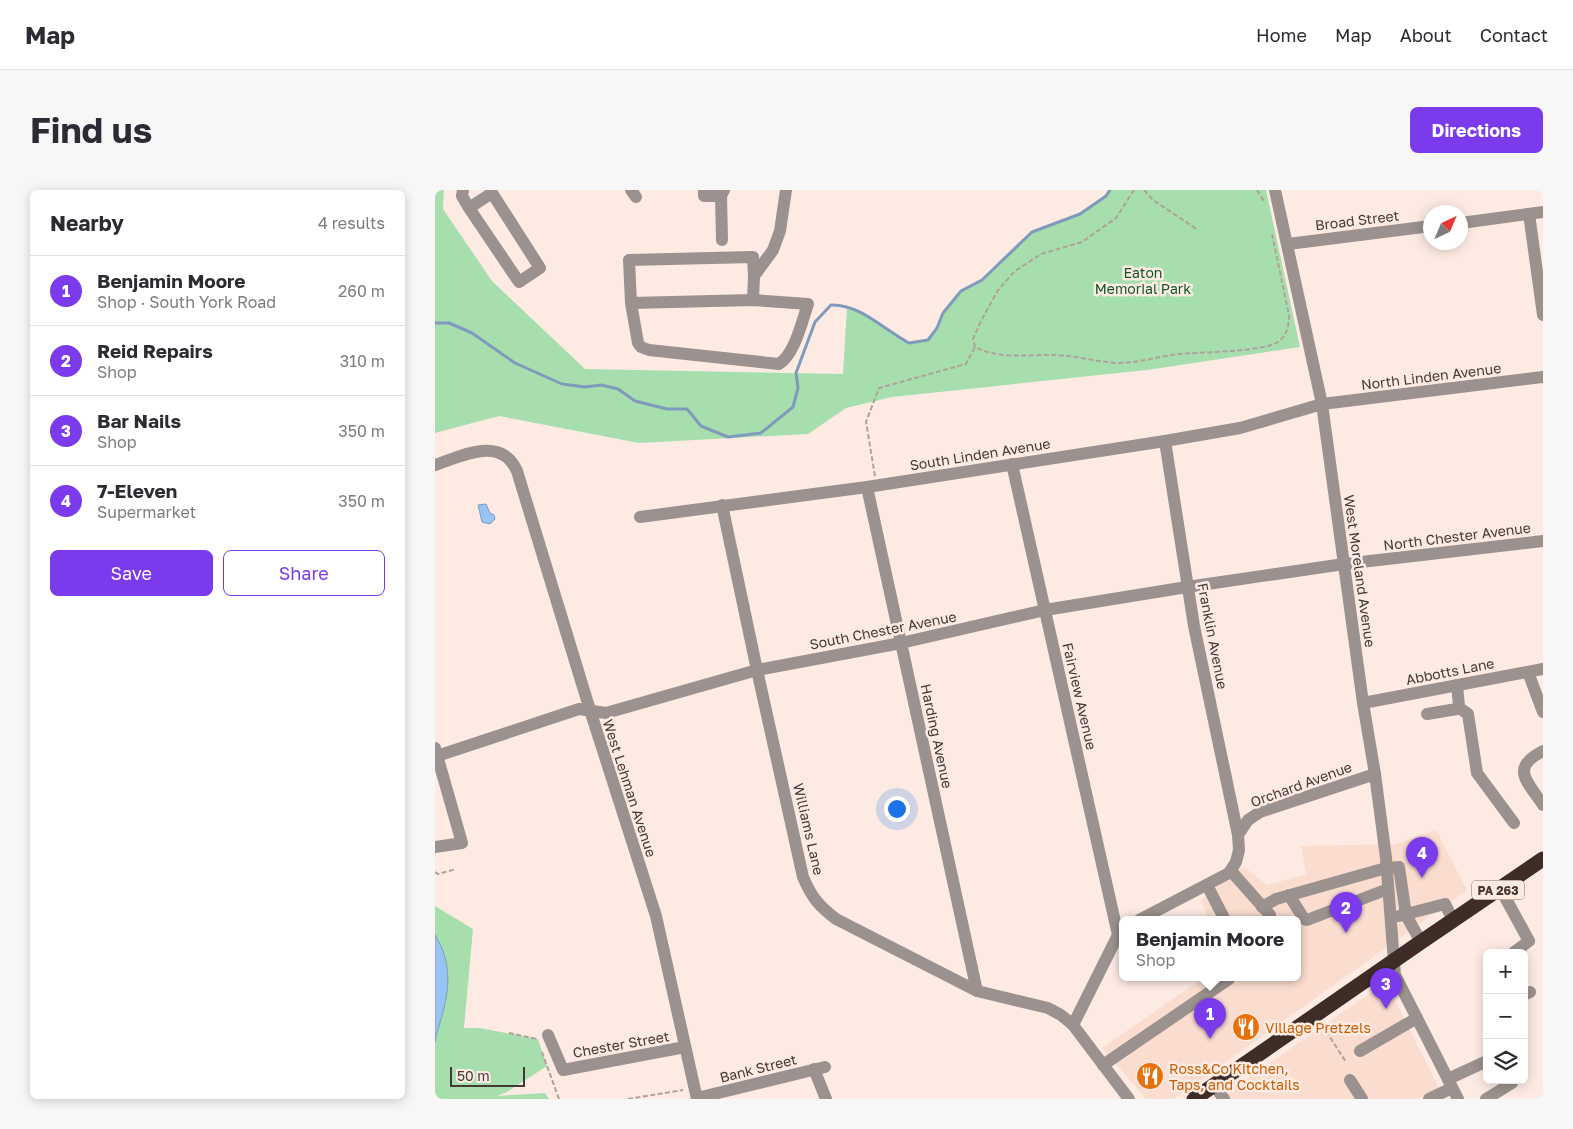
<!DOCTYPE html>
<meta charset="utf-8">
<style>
:root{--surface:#fff;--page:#f7f7f7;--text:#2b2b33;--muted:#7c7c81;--line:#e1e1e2;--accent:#7c3aed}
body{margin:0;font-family:"Golos Text",sans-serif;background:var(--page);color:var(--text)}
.controls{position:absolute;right:15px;bottom:15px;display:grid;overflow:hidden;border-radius:8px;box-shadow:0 2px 12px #0003}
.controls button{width:45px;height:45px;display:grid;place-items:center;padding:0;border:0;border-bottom:1px solid var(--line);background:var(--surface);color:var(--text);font:25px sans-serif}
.compass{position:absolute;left:988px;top:15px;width:45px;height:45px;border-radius:50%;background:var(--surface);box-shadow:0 2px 12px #0003;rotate:44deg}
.scale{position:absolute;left:15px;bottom:12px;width:75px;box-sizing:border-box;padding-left:5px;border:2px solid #433a36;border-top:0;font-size:14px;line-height:18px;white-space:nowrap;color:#433a36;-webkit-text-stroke:4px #fdebe3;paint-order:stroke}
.you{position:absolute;left:461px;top:618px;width:18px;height:18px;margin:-12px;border:4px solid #fff;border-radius:50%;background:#1a73e8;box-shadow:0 0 0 8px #1a73e833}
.badge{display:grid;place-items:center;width:32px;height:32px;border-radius:50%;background:var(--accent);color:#fff;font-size:16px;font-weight:700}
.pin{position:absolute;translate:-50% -41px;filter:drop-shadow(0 1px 2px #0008)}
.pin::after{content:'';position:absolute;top:26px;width:18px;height:15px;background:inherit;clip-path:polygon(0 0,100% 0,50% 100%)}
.popup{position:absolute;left:684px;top:726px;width:182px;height:65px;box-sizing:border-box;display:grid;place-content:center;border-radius:8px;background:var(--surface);filter:drop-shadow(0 1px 4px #0005);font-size:16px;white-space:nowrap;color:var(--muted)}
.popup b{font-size:19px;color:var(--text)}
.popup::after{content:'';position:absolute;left:50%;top:100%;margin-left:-10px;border:10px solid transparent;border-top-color:var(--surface)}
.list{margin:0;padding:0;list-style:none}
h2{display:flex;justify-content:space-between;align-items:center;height:65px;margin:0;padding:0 20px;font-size:21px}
h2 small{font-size:16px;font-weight:400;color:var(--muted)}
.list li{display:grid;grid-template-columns:32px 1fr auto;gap:15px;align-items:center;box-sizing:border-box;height:70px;padding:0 20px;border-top:1px solid var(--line)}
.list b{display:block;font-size:19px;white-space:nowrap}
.list p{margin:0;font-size:16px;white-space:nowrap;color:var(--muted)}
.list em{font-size:16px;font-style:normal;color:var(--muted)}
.actions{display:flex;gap:10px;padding:15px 20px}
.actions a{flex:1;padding:11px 0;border:1px solid var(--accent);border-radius:8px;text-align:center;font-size:18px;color:var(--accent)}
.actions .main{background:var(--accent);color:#fff}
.icon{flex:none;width:28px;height:28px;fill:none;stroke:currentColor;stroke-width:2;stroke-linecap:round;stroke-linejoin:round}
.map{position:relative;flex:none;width:1108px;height:909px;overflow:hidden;border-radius:8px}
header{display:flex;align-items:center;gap:30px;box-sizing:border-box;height:70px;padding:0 25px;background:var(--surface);border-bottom:1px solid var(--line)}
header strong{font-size:24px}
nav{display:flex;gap:28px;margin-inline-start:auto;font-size:18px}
.intro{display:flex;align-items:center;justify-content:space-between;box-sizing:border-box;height:120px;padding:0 30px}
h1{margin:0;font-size:35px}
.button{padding:12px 22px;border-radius:8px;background:var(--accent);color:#fff;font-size:18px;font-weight:700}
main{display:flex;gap:30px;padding:0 30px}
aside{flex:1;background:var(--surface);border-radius:8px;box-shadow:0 2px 12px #0003}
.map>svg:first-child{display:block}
.built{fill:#faddcf}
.green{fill:#a6dfad}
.water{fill:#99c3f5;stroke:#7f9abc}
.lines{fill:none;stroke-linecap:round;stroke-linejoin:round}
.stream{stroke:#7f9abc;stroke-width:3}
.path{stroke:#b0a19b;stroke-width:2;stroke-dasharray:5 2.5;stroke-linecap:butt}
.minor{stroke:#9b918e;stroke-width:12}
.highway{stroke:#3e2c26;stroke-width:15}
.labels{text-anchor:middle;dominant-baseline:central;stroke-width:5;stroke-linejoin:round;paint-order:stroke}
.shield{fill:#fdebe3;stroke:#7b6f6a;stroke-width:1}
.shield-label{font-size:12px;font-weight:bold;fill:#433a36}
.street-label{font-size:14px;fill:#433a36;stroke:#fdebe3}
.park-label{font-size:14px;fill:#0f5824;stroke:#fdebe3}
.food-label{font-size:14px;fill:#c56008;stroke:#fdebe3;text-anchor:start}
</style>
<header>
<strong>Map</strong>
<nav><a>Home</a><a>Map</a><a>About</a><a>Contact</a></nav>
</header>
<div class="intro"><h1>Find us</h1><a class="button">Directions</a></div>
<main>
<aside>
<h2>Nearby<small>4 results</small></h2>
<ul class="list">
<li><span class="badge">1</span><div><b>Benjamin Moore</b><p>Shop · South York Road</p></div><em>260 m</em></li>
<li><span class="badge">2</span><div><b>Reid Repairs</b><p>Shop</p></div><em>310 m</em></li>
<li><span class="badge">3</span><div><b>Bar Nails</b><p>Shop</p></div><em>350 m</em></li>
<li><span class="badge">4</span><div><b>7-Eleven</b><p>Supermarket</p></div><em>350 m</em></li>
</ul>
<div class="actions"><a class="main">Save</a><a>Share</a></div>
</aside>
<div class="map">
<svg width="1108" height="909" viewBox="0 0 1108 909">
<rect width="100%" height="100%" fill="#fdebe3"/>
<g class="built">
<path d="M1001 640 1032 700 739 909H711L667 858 768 788H862V730H774L766 710 808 676 832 695 871 684 866 656 960 654Z"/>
<path d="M951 792 1004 898 983 909H783Z"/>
</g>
<g class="green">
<path d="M0 0H9L8 19 57 91 150 179 408 184 412 116 437 130 460 146 474 153 493 150 502 138 508 123 526 101 547 90 597 42 645 24 671 6 675 0H831L865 157 712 180 457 207 411 218 373 244 204 253 64 226 0 243Z"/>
<path d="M0 716 38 739 29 838H45L103 849 112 876 72 902 62 906 110 903 114 909H0Z"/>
</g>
<g class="water">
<path d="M51 314 55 323 59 325 60 329 55 334 47 332 43 315Z"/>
<path d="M0 745C17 772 15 799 6 829 4 837 1 844 0 852Z"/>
</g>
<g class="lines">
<path class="stream" d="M0 133H14L37 143 80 173 127 194 150 197 166 195 183 199 200 211 232 219H252L266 236 293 247 326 243 358 217 363 198 361 183 380 132 396 115C425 114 449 140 474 153L493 150 502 138 508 123 526 101 547 90 597 42 645 24 671 6 675 0"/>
<g class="path">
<path d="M699 0 681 28 647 52 606 64 580 81 563 100 546 131 538 149 540 157C569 172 602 162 633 166 649 168 665 172 682 173 704 173 724 166 745 164 767 162 827 162 843 152 852 146 854 135 854 125L837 44"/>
<path d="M709 0 718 10 763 40"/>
<path d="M822 0 830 13"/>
<path d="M440 286 431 232 444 198 531 174 540 157"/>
<path d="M0 682 3 684 21 679"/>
<path d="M887 835 911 872"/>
<path d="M74 843 102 849"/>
<path d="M107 862 124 909"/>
<path d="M193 909 248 900"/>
</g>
<g class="minor">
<path d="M28 0 27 6 34 18 84 92 105 78 57 3 34 18"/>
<path d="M196 0 201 7"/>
<path d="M269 0V6H286"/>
<path d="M840 0 887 214 928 513 940 584 951 668 960 785 1023 909"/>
<path d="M1094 24 1108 125"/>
<path d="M1026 33 1108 22"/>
<path d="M287 50 286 6 289 0"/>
<path d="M853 54 996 36"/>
<path d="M319 86 338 60 345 41 351 0"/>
<path d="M196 113 318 110 373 114C367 131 360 164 344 174L214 160 206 157 203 153 196 113 194 70 318 67 319 86 318 110"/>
<path d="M730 251 759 436 803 645"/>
<path d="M577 274 683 745"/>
<path d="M0 275C27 266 66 245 82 281L155 520 221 726 262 909"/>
<path d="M432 297 542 801"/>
<path d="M287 315 322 480 368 687C377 708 384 716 401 729L542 801 613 818 626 825 638 835 694 909"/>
<path d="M205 327 432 297 730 251 805 238 887 214 1108 187"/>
<path d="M1093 482 1108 522"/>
<path d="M928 513 1108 479"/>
<path d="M1023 517 1033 524 1042 583 1079 633"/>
<path d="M992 524 1022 519 1024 516 1022 495"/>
<path d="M0 558 27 653 0 657"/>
<path d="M1108 561C1074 578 1093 592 1108 615"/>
<path d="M2 566 144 519 171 523 322 480 466 453 610 420 752 397 909 374 1108 351"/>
<path d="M796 681 835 725 833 730"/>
<path d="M772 695 790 730"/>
<path d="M1065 698 1094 751 1078 763"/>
<path d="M854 705 869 729 872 730 953 699"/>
<path d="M827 717 841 709 951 678 964 677 971 725 986 752"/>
<path d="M964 726 1010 714 1018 730"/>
<path d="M704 730 794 683 801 672 804 660 803 645 813 630 825 622 940 584"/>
<path d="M1089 805 1095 802"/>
<path d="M638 835 683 745 688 741"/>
<path d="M113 845 128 880 250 857"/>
<path d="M925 861 982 828"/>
<path d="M668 875 794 789"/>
<path d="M379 879 391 909"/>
<path d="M1013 889 1052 871"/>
<path d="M915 890 927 909"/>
<path d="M779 895 789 909"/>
<path d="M262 908 390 877"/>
<path d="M994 909 1017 898"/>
<path d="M1051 909 1077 893 1078 890"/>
</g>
<path class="highway" d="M759 909 986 752 1108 669"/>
</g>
<defs>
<g id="restaurant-disc" transform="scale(1.4375)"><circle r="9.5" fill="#e8710a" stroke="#fdebe3"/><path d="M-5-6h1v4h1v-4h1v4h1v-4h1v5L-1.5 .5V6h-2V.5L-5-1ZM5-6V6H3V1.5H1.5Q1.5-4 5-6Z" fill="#fff"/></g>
</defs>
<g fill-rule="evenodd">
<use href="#restaurant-disc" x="811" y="837"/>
<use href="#restaurant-disc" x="715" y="886"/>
</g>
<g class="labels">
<rect class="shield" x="1037" y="690.5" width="52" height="19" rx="4"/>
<g class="shield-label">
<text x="1063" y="700">PA 263</text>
</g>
<g class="street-label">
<text transform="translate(922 30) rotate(-7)">Broad Street</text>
<text transform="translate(996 186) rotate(-7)">North Linden Avenue</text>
<text transform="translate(545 264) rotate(-9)">South Linden Avenue</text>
<text transform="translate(1022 346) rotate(-7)">North Chester Avenue</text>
<text transform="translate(925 381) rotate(82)">West Moreland Avenue</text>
<text transform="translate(448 440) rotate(-11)">South Chester Avenue</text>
<text transform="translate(778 446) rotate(79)">Franklin Avenue</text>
<text transform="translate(1015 481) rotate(-11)">Abbotts Lane</text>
<text transform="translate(645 506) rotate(77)">Fairview Avenue</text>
<text transform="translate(502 546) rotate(78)">Harding Avenue</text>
<text transform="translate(866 594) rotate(-20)">Orchard Avenue</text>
<text transform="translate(195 598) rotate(72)">West Lehman Avenue</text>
<text transform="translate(374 639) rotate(77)">Williams Lane</text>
<text transform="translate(186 854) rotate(-10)">Chester Street</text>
<text transform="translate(323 878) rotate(-14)">Bank Street</text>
</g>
<g class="park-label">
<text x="708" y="82">Eaton<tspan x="708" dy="16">Memorial Park</tspan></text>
</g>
<g class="food-label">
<text x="830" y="837">Village Pretzels</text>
<text x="734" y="878">Ross&amp;Co Kitchen,<tspan x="734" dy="16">Taps, and Cocktails</tspan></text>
</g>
</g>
</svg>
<div class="controls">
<button>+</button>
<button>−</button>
<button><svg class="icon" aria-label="layers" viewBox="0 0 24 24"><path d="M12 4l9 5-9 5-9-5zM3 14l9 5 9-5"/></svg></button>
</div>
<svg class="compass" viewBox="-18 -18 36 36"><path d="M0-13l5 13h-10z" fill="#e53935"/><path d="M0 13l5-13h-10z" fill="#7c7c81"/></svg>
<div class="scale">50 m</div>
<div class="you"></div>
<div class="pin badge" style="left:775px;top:849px">1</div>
<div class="popup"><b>Benjamin Moore</b>Shop</div>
<div class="pin badge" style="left:911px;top:743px">2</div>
<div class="pin badge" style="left:951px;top:819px">3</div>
<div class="pin badge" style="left:987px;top:688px">4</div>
</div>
</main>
